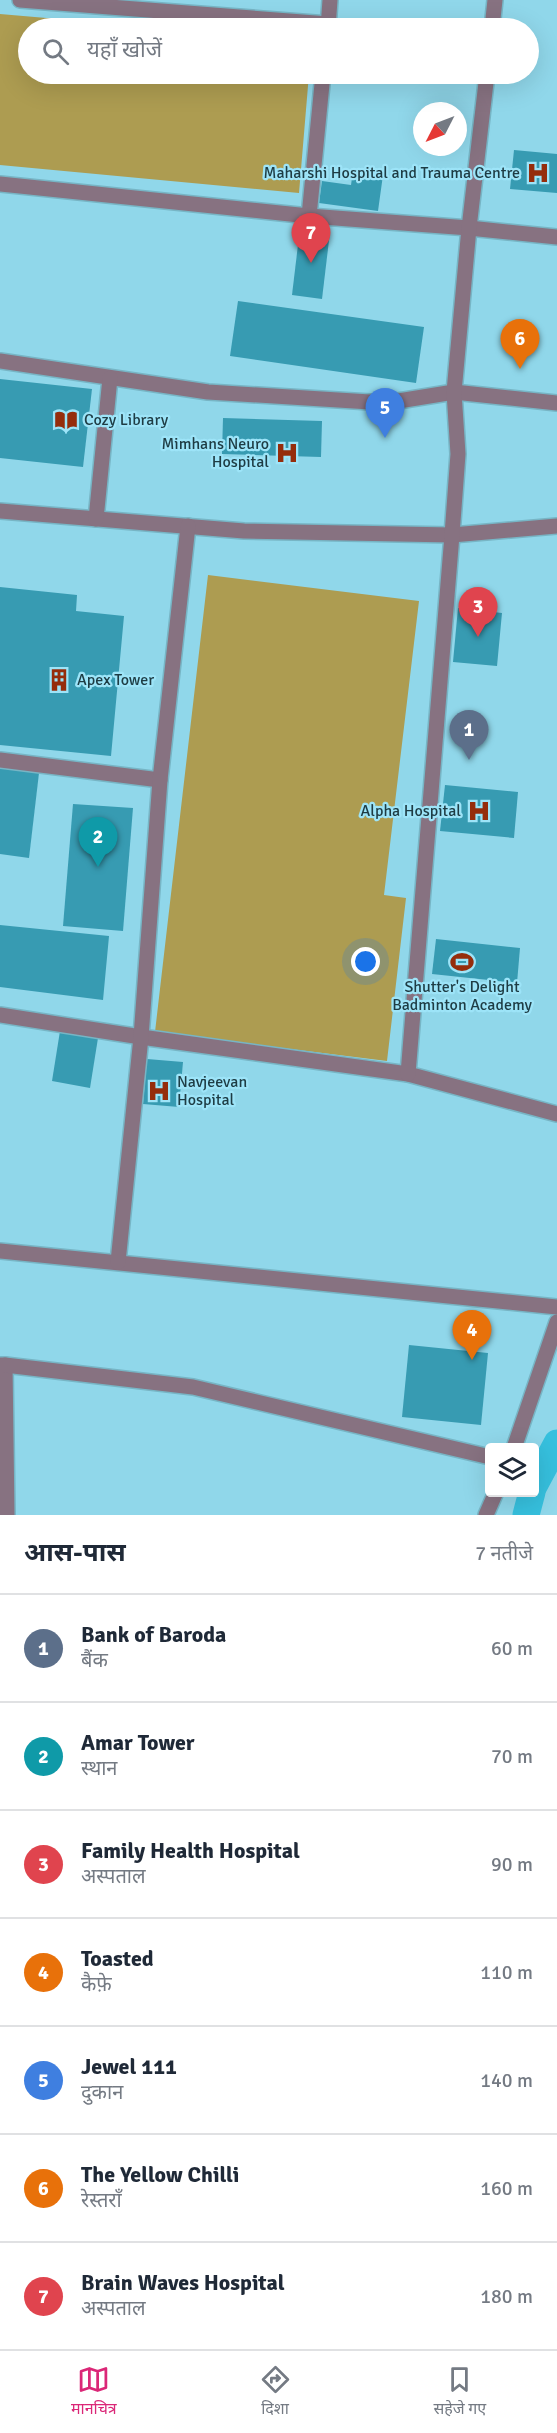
<!DOCTYPE html>
<html lang="hi">
<meta charset="utf-8">
<style>
:root{--surface:#fff;--page:#f6f6f7;--text:#1f2937;--muted:#747a83;--line:#e0e1e3;--accent:#db2777}
body{margin:0;font-family:Signika,"Noto Sans Devanagari",sans-serif;background:var(--page);color:var(--text)}
.controls{position:absolute;right:18px;bottom:18px;display:grid;overflow:hidden;border-radius:6px;box-shadow:0 6px 24px #0002}
.controls button{width:54px;height:54px;display:grid;place-items:center;padding:0;border:0;border-bottom:2px solid var(--line);background:var(--surface);color:var(--text);font:30px sans-serif}
.compass{position:absolute;left:413px;top:102px;width:54px;height:54px;border-radius:50%;background:var(--surface);box-shadow:0 6px 24px #0002;rotate:228deg}
.you{position:absolute;left:366px;top:962px;width:21px;height:21px;margin:-15px;border:4px solid #fff;border-radius:50%;background:#1a73e8;box-shadow:0 0 0 9px #1a73e833}
.badge{display:grid;place-items:center;width:39px;height:39px;border-radius:50%;background:var(--accent);color:#fff;font-size:20px;font-weight:700}
.pin{position:absolute;translate:-50% -50px;filter:drop-shadow(0 2px 3px #0008)}
.pin::after{content:'';position:absolute;top:32px;width:21px;height:18px;background:inherit;clip-path:polygon(0 0,100% 0,50% 100%)}
.list{margin:0;padding:0;list-style:none}
h2{display:flex;justify-content:space-between;align-items:center;height:78px;margin:0;padding:0 24px;font-size:26px}
h2 small{font-size:20px;font-weight:400;color:var(--muted)}
.list li{display:grid;grid-template-columns:39px 1fr auto;gap:18px;align-items:center;box-sizing:border-box;height:108px;padding:0 24px;border-top:2px solid var(--line)}
.list b{display:block;font-size:22px;white-space:nowrap}
.list p{margin:0;font-size:20px;white-space:nowrap;color:var(--muted)}
.list em{font-size:20px;font-style:normal;color:var(--muted)}
.icon{flex:none;width:33px;height:33px;fill:none;stroke:currentColor;stroke-width:2;stroke-linecap:round;stroke-linejoin:round}
.map{position:relative;flex:none;width:557px;height:1515px;overflow:hidden}
.search{position:absolute;background:var(--surface);box-shadow:0 6px 24px #0002;left:18px;right:18px;top:18px;height:66px;display:flex;align-items:center;gap:15px;box-sizing:border-box;padding:0 21px;border-radius:33px;color:var(--muted);font-size:22px}
.sheet{height:834px;background:var(--surface)}
nav{display:flex;justify-content:space-around;align-items:center;box-sizing:border-box;height:84px;border-top:2px solid var(--line);background:var(--surface);font-size:16px;color:var(--muted)}
nav a{display:grid;justify-items:center;gap:3px}
nav .on{color:var(--accent)}
.map>svg:first-child{display:block}
.green{fill:#ad9c51}
.lines{fill:none;stroke-linecap:round;stroke-linejoin:round}
.canal{stroke:#36c0de;stroke-width:27}
.building{fill:#379bb2}
.minor-casing{stroke:#77b5c5;stroke-width:18}
.minor{stroke:#877281;stroke-width:15}
.labels{text-anchor:middle;dominant-baseline:central;stroke-width:4.5;stroke-linejoin:round;paint-order:stroke}
.poi-label{font-size:16px;fill:#1e3c44;stroke:#9de4f8;text-anchor:end}
</style>
<div class="map">
<svg width="557" height="1515" viewBox="0 0 557 1515">
<rect width="100%" height="100%" fill="#90d7ea"/>
<g class="green">
<path d="M0 14 162 28H28V74H309L299 193 0 165Z"/>
<path d="M208 575 419 601 384 895 406 898 387 1061 155 1032Z"/>
</g>
<g class="lines">
<g class="canal">
<path d="M534 1486 557 1443"/>
<path d="M526 1515 532 1492"/>
</g>
</g>
<g class="building">
<path d="M514 150 557 154V193L510 189Z"/>
<path d="M353 171 383 175 378 211 319 203 322 181 351 185Z"/>
<path d="M300 228 330 232 322 299 292 295Z"/>
<path d="M238 301 424 327 416 383 230 356Z"/>
<path d="M0 379 92 389 83 467 0 458Z"/>
<path d="M223 418 322 421 321 457 222 454Z"/>
<path d="M0 587 77 595 76 611 124 616 111 756 0 745Z"/>
<path d="M458 608 502 613 497 666 453 662Z"/>
<path d="M0 768 39 773 29 858 0 854Z"/>
<path d="M445 785 518 792 514 838 440 831Z"/>
<path d="M73 804 133 808 123 931 63 926Z"/>
<path d="M0 925 109 936 103 1000 0 987Z"/>
<path d="M436 939 520 948 517 983 432 974Z"/>
<path d="M60 1031 98 1038 90 1088 52 1081Z"/>
<path d="M147 1059 183 1062 179 1107 143 1104Z"/>
<path d="M409 1345 488 1353 481 1425 402 1417Z"/>
</g>
<g class="lines">
<g class="minor-casing">
<g id="minor">
<path d="M20 0 328 24"/>
<path d="M328 28 330 0"/>
<path d="M492 28 495 0"/>
<path d="M0 184 309 216 469 228 557 237"/>
<path d="M309 216 323 74"/>
<path d="M0 361 208 392 386 403 454 392 557 403"/>
<path d="M0 511 244 531 452 535 557 526"/>
<path d="M96 519 110 378"/>
<path d="M0 760 160 780"/>
<path d="M0 1015 141 1037 408 1074 557 1114"/>
<path d="M408 1074 452 535 458 454 454 392 469 228 487 74"/>
<path d="M0 1251 557 1307"/>
<path d="M118 1262 141 1037 160 780 188 526"/>
<path d="M0 1365H5L7 1515"/>
<path d="M5 1365 193 1387 490 1457"/>
<path d="M514 1448 557 1322"/>
<path d="M486 1515 496 1492"/>
</g>
</g>
<use href="#minor" class="minor"/>
</g>
<defs>
<g id="hospital-bare" transform="scale(1.8)"><path d="M-5-5h3v3.5h4V-5h3V5h-3V1.5h-4V5h-3Z" fill="#952d0c" stroke="#9de4f8" stroke-width="2.5" paint-order="stroke"/></g>
<g id="library-bare" transform="scale(1.8)"><path d="M-6-4Q-3-5.5-.7-3.5V5Q-3 3-6 4ZM6-4Q3-5.5 .7-3.5V5Q3 3 6 4Z" fill="#952d0c" stroke="#9de4f8" stroke-width="2.5" paint-order="stroke"/></g>
<g id="building-bare" transform="scale(1.8)"><path d="M-4-6H4V6H1V3H-1V6H-4ZM-2.5-4.3h1.7v1.8h-1.7ZM.8-4.3h1.7v1.8H.8ZM-2.5-1h1.7V.8h-1.7ZM.8-1h1.7V.8H.8Z" fill="#952d0c" stroke="#9de4f8" stroke-width="2.5" paint-order="stroke"/></g>
<g id="stadium-bare" transform="scale(1.8)"><path d="M0-5a6.5 5 0 1 0 0 10a6.5 5 0 1 0 0-10ZM-3.5-1.8h7v3.6h-7Z" fill="#952d0c" stroke="#9de4f8" stroke-width="2.5" paint-order="stroke"/></g>
</defs>
<g fill-rule="evenodd">
<use href="#hospital-bare" x="538" y="173"/>
<use href="#library-bare" x="66" y="420"/>
<use href="#hospital-bare" x="287" y="453"/>
<use href="#building-bare" x="59" y="680"/>
<use href="#hospital-bare" x="479" y="811"/>
<use href="#stadium-bare" x="462" y="962"/>
<use href="#hospital-bare" x="159" y="1091"/>
</g>
<g class="labels">
<g class="poi-label">
<text x="520" y="173">Maharshi Hospital and Trauma Centre</text>
<text x="84" y="420" text-anchor="start">Cozy Library</text>
<text x="269" y="444">Mimhans Neuro<tspan x="269" dy="18">Hospital</tspan></text>
<text x="77" y="680" text-anchor="start">Apex Tower</text>
<text x="461" y="811">Alpha Hospital</text>
<text x="462" y="987" text-anchor="middle">Shutter's Delight<tspan x="462" dy="18">Badminton Academy</tspan></text>
<text x="177" y="1082" text-anchor="start">Navjeevan<tspan x="177" dy="18">Hospital</tspan></text>
</g>
</g>
</svg>
<div class="controls">
<button><svg class="icon" aria-label="layers" viewBox="0 0 24 24"><path d="M12 4l9 5-9 5-9-5zM3 14l9 5 9-5"/></svg></button>
</div>
<svg class="compass" viewBox="-18 -18 36 36"><path d="M0-13l5 13h-10z" fill="#e53935"/><path d="M0 13l5-13h-10z" fill="#747a83"/></svg>
<div class="you"></div>
<div class="pin badge" style="left:469px;top:760px;background:#5c6f8a">1</div>
<div class="pin badge" style="left:98px;top:867px;background:#0f9aa8">2</div>
<div class="pin badge" style="left:478px;top:637px;background:#e0444e">3</div>
<div class="pin badge" style="left:472px;top:1360px;background:#e8710a">4</div>
<div class="pin badge" style="left:385px;top:438px;background:#3f7fe0">5</div>
<div class="pin badge" style="left:520px;top:369px;background:#e8710a">6</div>
<div class="pin badge" style="left:311px;top:263px;background:#e0444e">7</div>
<div class="search"><svg class="icon" aria-label="search" viewBox="0 0 24 24"><circle cx="10" cy="10" r="6"/><path d="M15 15l6 6"/></svg>यहाँ खोजें</div>
</div>
<section class="sheet">
<h2>आस-पास<small>7 नतीजे</small></h2>
<ul class="list">
<li><span class="badge" style="background:#5c6f8a">1</span><div><b>Bank of Baroda</b><p>बैंक</p></div><em>60 m</em></li>
<li><span class="badge" style="background:#0f9aa8">2</span><div><b>Amar Tower</b><p>स्थान</p></div><em>70 m</em></li>
<li><span class="badge" style="background:#e0444e">3</span><div><b>Family Health Hospital</b><p>अस्पताल</p></div><em>90 m</em></li>
<li><span class="badge" style="background:#e8710a">4</span><div><b>Toasted</b><p>कैफ़े</p></div><em>110 m</em></li>
<li><span class="badge" style="background:#3f7fe0">5</span><div><b>Jewel 111</b><p>दुकान</p></div><em>140 m</em></li>
<li><span class="badge" style="background:#e8710a">6</span><div><b>The Yellow Chilli</b><p>रेस्तराँ</p></div><em>160 m</em></li>
<li><span class="badge" style="background:#e0444e">7</span><div><b>Brain Waves Hospital</b><p>अस्पताल</p></div><em>180 m</em></li>
</ul>
</section>
<nav>
<a class="on"><svg class="icon" aria-label="map" viewBox="0 0 24 24"><path d="M3 6l6-2 6 2 6-2v14l-6 2-6-2-6 2zM9 4v14M15 6v14"/></svg>मानचित्र</a>
<a><svg class="icon" aria-label="directions" viewBox="0 0 24 24"><path d="M12 3l9 9-9 9-9-9zM9 14v-3h6M13 9l2 2-2 2"/></svg>दिशा</a>
<a><svg class="icon" aria-label="saved" viewBox="0 0 24 24"><path d="M7 4h10v16l-5-4-5 4z"/></svg>सहेजे गए</a>
</nav>
